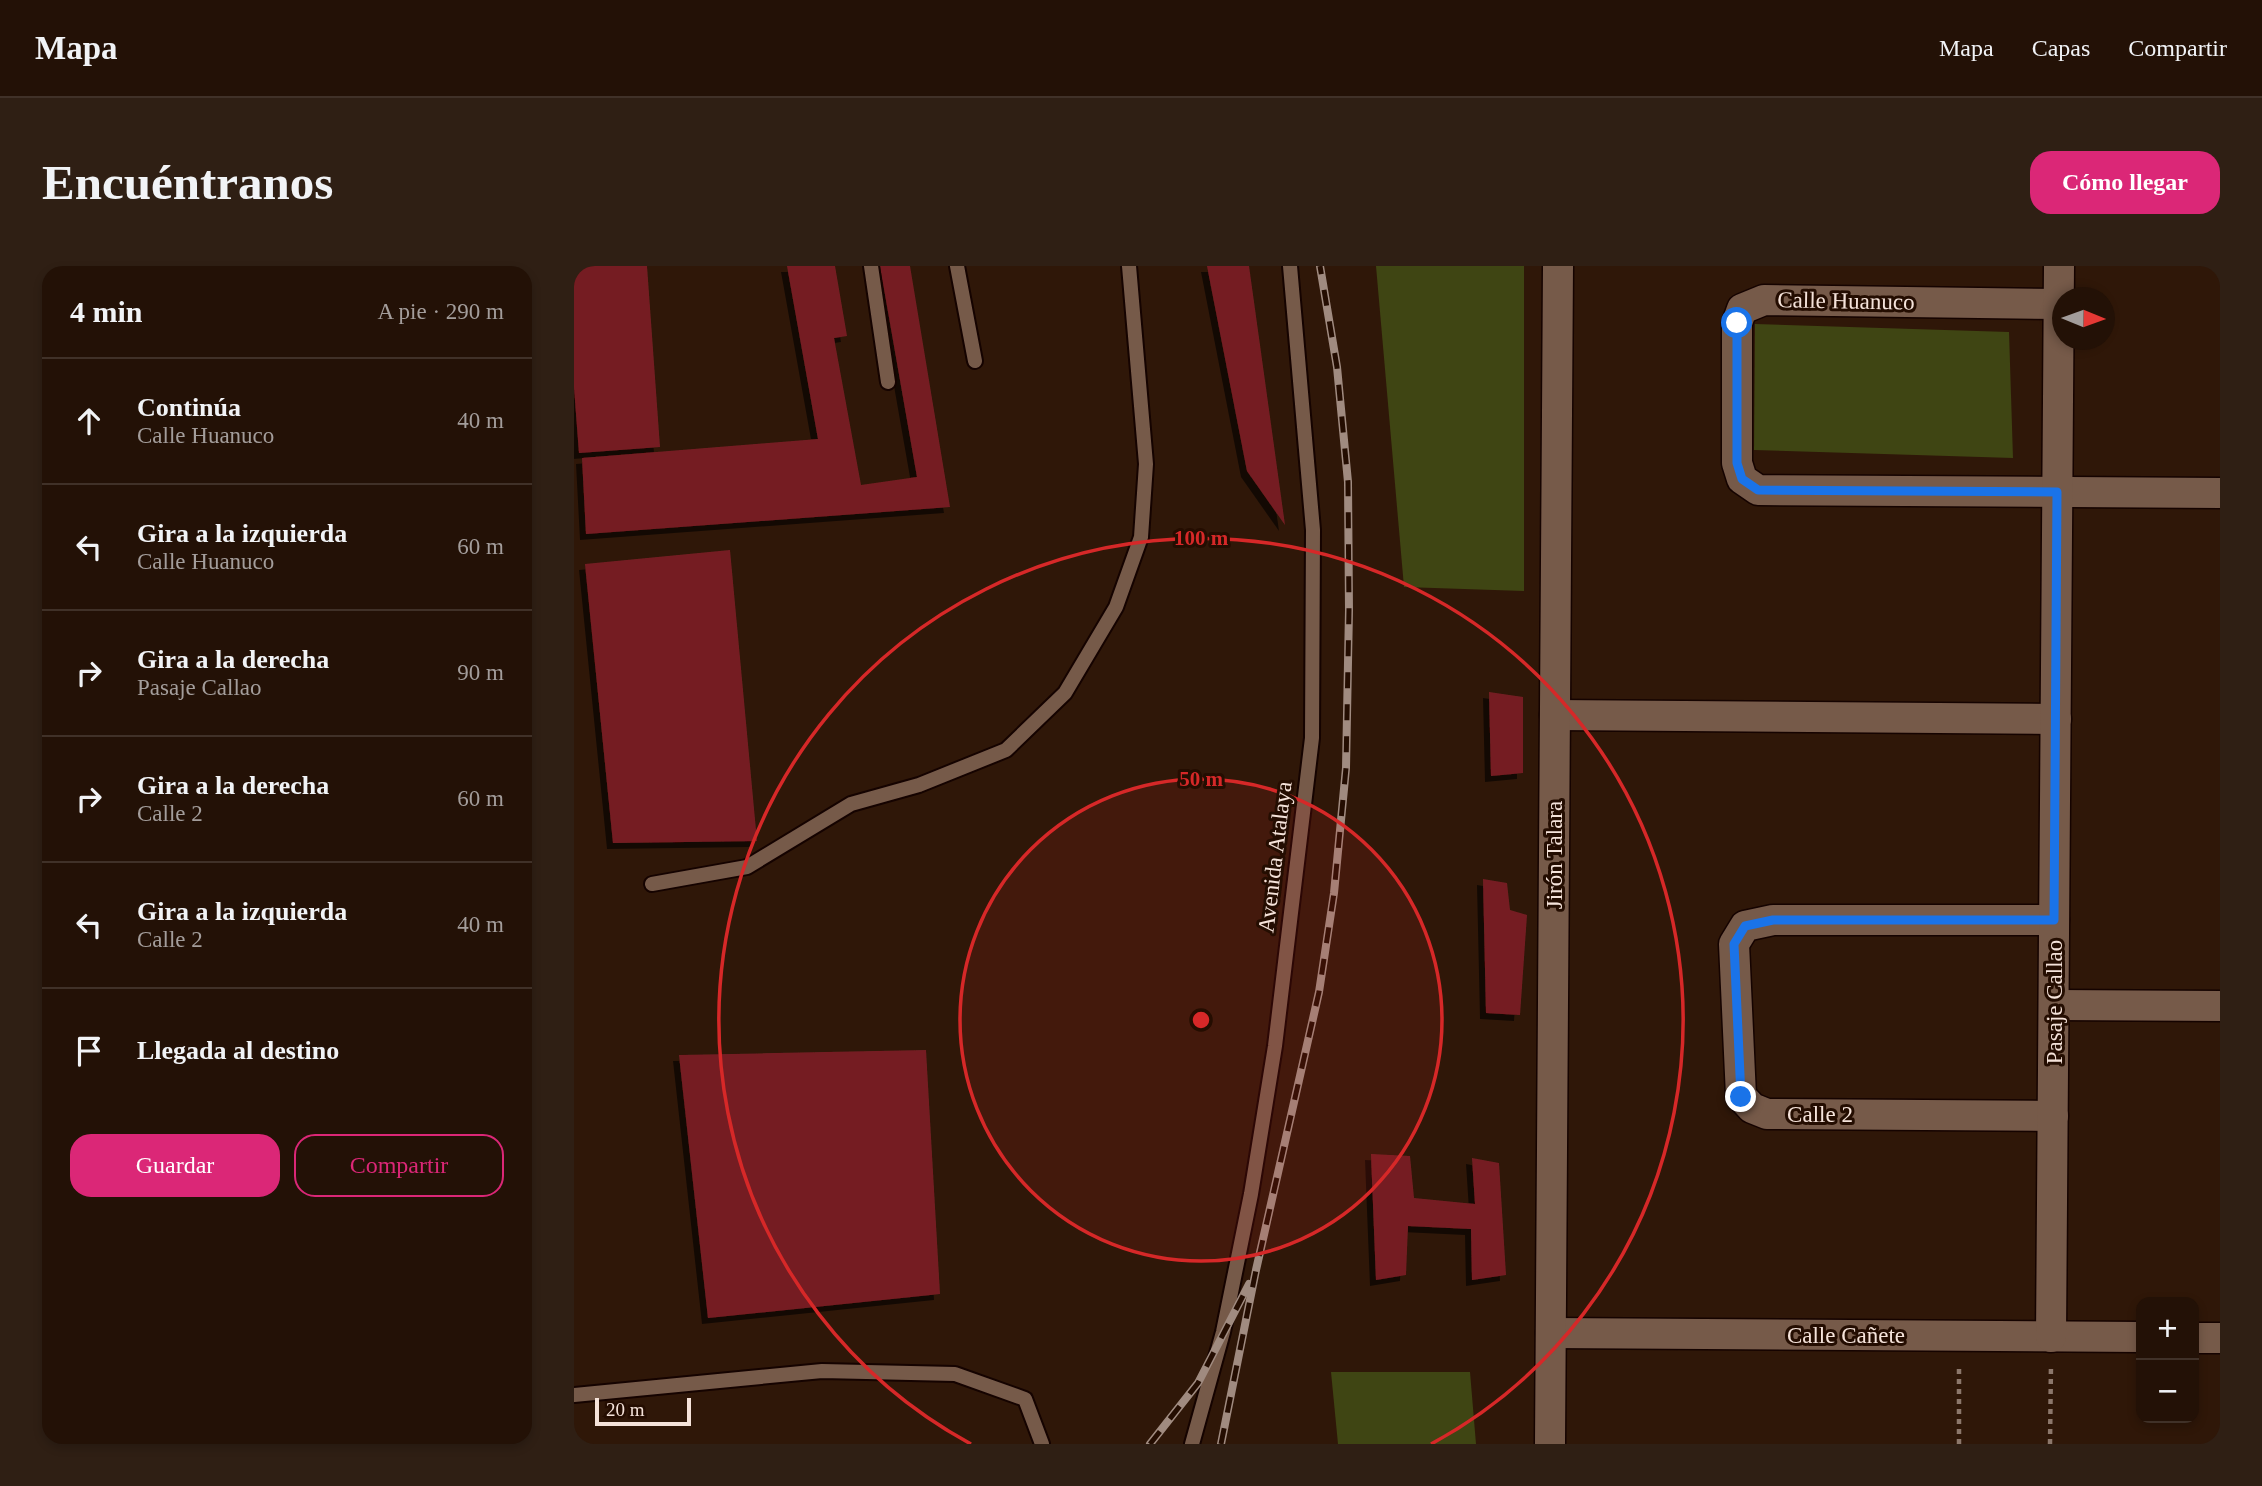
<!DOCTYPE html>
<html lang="es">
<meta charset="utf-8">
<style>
:root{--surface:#231106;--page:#2f1f14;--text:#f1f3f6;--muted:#a39d9b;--line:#403128;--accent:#db2777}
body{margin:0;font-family:Georgia,serif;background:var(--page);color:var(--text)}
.controls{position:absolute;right:21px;bottom:21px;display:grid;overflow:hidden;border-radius:14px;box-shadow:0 4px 10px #0003}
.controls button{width:63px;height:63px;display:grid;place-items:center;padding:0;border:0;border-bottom:2px solid var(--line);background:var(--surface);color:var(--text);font:35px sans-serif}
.compass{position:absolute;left:1478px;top:21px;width:63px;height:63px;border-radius:50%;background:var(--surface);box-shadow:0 4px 10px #0003;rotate:91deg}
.scale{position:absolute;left:21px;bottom:18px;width:96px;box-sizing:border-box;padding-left:7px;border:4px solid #f5e3da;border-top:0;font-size:19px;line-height:24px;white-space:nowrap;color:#f5e3da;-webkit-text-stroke:5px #240d01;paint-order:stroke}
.stop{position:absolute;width:21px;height:21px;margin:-16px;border:5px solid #1a73e8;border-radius:50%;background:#fff}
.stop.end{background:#1a73e8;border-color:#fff;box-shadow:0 2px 7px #0008}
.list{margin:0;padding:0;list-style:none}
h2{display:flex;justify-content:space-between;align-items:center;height:91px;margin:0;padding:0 28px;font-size:30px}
h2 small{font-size:23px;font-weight:400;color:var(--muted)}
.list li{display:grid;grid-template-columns:46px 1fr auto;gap:21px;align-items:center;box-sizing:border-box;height:126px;padding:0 28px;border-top:2px solid var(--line)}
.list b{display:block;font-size:26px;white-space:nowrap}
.list p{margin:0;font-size:23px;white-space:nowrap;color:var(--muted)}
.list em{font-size:23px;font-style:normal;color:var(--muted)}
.actions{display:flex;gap:14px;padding:21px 28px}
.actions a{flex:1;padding:16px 0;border:2px solid var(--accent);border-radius:21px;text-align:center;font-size:24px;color:var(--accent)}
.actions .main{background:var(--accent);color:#fff}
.icon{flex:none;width:38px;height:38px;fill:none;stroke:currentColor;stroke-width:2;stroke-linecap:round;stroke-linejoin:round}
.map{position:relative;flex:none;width:1646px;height:1178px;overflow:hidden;border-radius:21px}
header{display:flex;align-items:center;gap:42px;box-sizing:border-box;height:98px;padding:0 35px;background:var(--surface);border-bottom:2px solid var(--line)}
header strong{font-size:33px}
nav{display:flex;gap:38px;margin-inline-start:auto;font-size:24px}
.intro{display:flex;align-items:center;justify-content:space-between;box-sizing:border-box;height:168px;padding:0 42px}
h1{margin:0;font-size:49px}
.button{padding:18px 32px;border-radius:21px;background:var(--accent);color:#fff;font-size:24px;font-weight:700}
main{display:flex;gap:42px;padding:0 42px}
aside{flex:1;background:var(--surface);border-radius:21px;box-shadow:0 4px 10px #0003}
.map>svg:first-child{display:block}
.green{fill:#3f4513}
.building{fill:#751e24;filter:url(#shadow)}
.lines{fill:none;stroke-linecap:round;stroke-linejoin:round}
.service-casing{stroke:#150300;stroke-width:18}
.minor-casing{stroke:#150300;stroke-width:33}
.path{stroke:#8c776b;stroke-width:4.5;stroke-dasharray:5 5;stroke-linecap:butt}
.service{stroke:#765a49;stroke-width:14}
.minor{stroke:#765a49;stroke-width:30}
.rail-casing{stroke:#a08b80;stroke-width:8}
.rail{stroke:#240d01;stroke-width:5;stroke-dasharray:16;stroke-linecap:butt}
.route{stroke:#1a73e8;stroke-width:9}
.ring{fill:none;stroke:#d62828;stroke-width:3.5}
.labels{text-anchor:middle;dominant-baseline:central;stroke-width:6;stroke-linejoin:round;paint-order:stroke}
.street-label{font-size:23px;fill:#f5e3da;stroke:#240d01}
.centre{fill:#d62828;stroke:#240d01;stroke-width:3.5}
.ring-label{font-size:21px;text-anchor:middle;font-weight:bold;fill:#d62828;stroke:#240d01;stroke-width:6;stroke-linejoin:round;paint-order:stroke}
</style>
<header>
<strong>Mapa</strong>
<nav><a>Mapa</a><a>Capas</a><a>Compartir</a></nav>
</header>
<div class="intro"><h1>Encuéntranos</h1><a class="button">Cómo llegar</a></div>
<main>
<aside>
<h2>4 min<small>A pie · 290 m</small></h2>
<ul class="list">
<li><svg class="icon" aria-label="ahead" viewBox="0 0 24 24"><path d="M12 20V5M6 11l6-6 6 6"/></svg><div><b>Continúa</b><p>Calle Huanuco</p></div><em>40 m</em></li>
<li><svg class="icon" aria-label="left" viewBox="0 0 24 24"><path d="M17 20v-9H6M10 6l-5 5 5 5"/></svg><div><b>Gira a la izquierda</b><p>Calle Huanuco</p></div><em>60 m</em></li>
<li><svg class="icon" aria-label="right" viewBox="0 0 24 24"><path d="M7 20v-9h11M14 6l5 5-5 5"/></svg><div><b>Gira a la derecha</b><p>Pasaje Callao</p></div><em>90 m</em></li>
<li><svg class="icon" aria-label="right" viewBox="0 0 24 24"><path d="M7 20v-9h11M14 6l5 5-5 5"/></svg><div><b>Gira a la derecha</b><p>Calle 2</p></div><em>60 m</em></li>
<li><svg class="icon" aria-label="left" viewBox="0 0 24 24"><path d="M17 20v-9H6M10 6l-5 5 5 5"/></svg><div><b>Gira a la izquierda</b><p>Calle 2</p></div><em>40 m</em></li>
<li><svg class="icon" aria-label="arrive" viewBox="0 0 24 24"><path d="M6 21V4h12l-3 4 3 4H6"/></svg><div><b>Llegada al destino</b></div></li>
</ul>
<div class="actions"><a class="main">Guardar</a><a>Compartir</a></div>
</aside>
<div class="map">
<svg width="1646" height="1178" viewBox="0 0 1646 1178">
<defs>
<filter id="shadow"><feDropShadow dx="-6" dy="6" stdDeviation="0" flood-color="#0009"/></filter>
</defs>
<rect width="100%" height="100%" fill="#2f1708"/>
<g class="green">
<path d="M802 0H950V325L830 321Z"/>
<path d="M1181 58 1435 66 1439 192 1180 184Z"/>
<path d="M757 1106H896L902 1178H764Z"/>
</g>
<g class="building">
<path d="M0 0H73L86 181 5 187 0 121Z"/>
<path d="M213 0H261L273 70 260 72 287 219 343 211 306 0H336L376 241 12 268 8 192 244 173Z"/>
<path d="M633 0H675L711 259 673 205Z"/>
<path d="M156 284 183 575 39 577 11 298Z"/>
<path d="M915 426 949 431V507L917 510Z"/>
<path d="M909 613 933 617 936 644 953 649 946 749 912 747Z"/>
<path d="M352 784 366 1028 134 1052 105 789Z"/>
<path d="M797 888 836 890 840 932 901 938 898 892 925 897 932 1009 898 1014 897 963 834 960 832 1009 802 1014Z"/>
</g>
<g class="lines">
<g class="service-casing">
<g id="service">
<path d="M297 0 314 116"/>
<path d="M383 0 401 95"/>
<path d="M78 618 173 601 277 538 345 519 432 484 491 427 542 341 567 271 572 198 555 0"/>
<path d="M0 1129 248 1105 381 1108 451 1133 468 1178"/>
<path d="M618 1178 649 1066 677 928 701 780 738 472 739 264 716 0"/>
</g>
</g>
<g class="minor-casing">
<g id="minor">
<path d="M1485 38 1190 34 1168 43 1163 57V197L1168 213 1184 224 1646 227"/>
<path d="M981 449 1482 453"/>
<path d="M1481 739 1646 740"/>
<path d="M1479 850 1193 848 1178 842 1167 830 1160 678 1171 660 1199 654H1480"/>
<path d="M977 1067 1567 1071"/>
<path d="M1477 1071 1485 0"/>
<path d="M1620 1072H1646"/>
<path d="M976 1178 984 0"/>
</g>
</g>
<g class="path">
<path d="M1385 1178V1099"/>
<path d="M1476 1178 1477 1098"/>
</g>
<use href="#service" class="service"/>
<use href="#minor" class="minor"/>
<g class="rail-casing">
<g id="rail">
<path d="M576 1178 624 1117 675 1018"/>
<path d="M647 1178 682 1004 745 726 760 627 772 502 775 344 774 216 763 101 746 0"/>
</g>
</g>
<use href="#rail" class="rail"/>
</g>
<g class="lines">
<path class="route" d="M1163 57V197L1168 213 1184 224 1483 226 1480 654H1199L1171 660 1160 678 1167 831"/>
</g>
<circle cx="627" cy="754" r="241" fill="#d62828" fill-opacity=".12"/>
<g class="ring">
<circle cx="627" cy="754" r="241"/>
<path d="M397 1178A482 482 0 1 1 857 1178"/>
</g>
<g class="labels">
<g class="street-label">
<text transform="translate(1272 35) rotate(1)">Calle Huanuco</text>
<text transform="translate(980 589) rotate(-90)">Jirón Talara</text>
<text transform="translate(701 591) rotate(-83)">Avenida Atalaya</text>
<text transform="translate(1480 736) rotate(-90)">Pasaje Callao</text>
<text x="1246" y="848">Calle 2</text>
<text x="1272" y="1069">Calle Cañete</text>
</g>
</g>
<circle cx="627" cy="754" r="10" class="centre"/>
<g class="ring-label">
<text x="627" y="279">100 m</text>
<text x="627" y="520">50 m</text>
</g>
</svg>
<div class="controls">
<button>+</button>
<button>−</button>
</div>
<svg class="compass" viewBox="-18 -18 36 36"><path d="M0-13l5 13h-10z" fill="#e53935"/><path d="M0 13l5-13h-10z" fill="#a39d9b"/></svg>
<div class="scale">20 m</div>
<div class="stop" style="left:1163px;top:57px"></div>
<div class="stop end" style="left:1167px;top:831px"></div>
</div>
</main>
